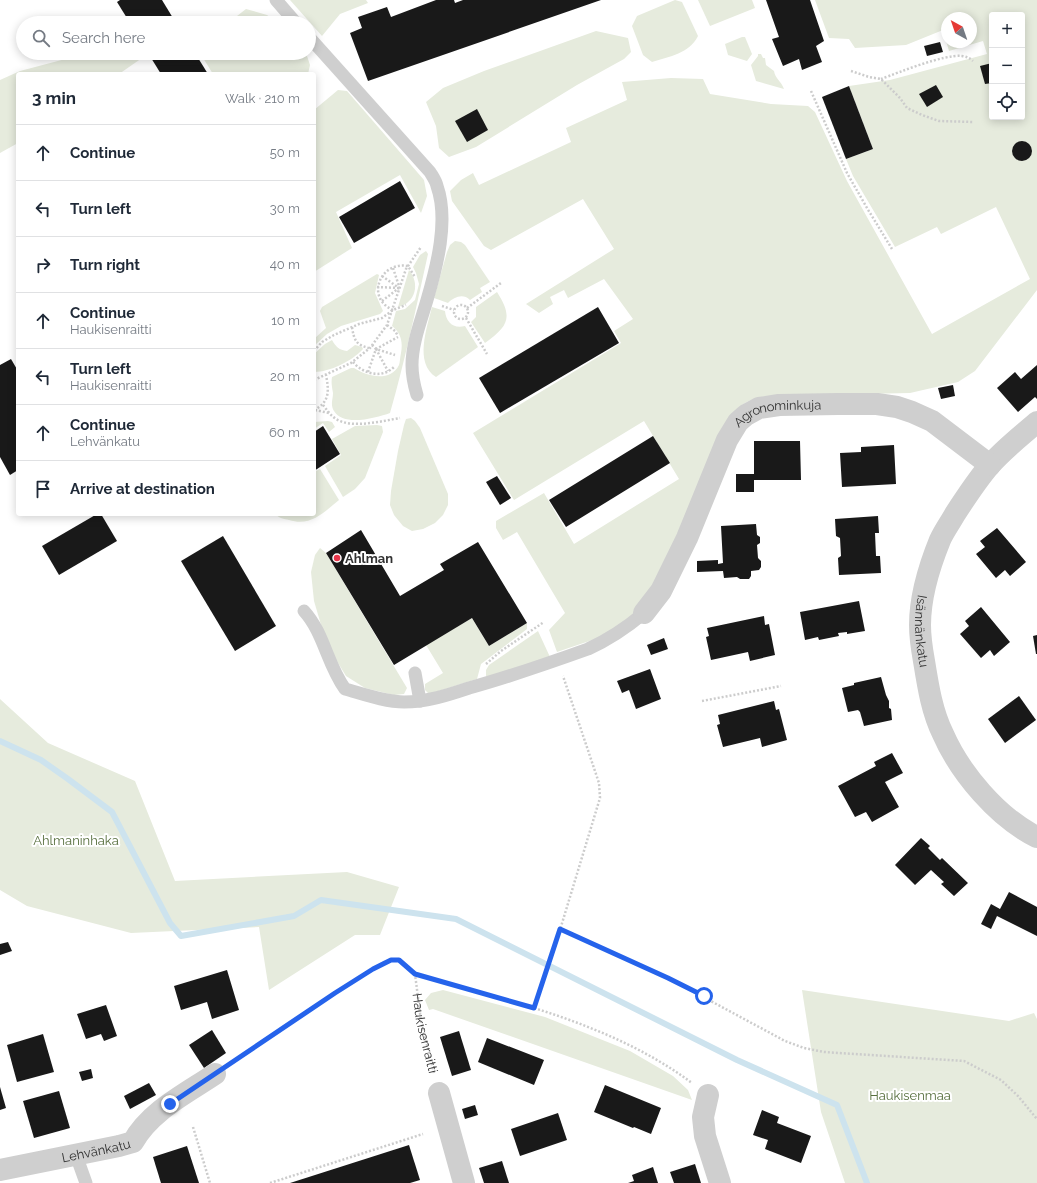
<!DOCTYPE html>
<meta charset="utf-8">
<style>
:root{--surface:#fff;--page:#f6f6f7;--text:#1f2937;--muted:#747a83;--line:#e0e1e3}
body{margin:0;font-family:Raleway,sans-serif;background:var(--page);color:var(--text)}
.controls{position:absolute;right:12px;top:12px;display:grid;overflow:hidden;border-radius:4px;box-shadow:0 2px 10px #0003}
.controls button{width:36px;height:36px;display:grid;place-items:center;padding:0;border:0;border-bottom:1px solid var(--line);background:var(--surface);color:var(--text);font:20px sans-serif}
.compass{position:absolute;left:941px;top:12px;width:36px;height:36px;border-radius:50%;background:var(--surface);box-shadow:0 2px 10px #0003;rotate:320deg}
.stop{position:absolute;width:12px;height:12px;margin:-9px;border:3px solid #2563eb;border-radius:50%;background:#fff}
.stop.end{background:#2563eb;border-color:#fff;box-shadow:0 1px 4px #0008}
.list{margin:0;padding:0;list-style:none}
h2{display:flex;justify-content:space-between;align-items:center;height:52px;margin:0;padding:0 16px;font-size:17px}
h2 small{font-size:13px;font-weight:400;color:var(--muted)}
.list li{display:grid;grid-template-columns:26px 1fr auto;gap:12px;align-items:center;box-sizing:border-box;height:56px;padding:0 16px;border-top:1px solid var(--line)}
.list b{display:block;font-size:15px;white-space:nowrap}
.list p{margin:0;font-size:13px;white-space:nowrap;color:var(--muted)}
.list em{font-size:13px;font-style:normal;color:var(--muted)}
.icon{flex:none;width:22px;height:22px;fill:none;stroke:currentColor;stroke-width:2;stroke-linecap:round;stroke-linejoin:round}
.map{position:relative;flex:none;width:1037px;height:1183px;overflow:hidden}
.search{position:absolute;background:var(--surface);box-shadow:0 2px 10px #0003;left:16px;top:16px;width:300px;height:44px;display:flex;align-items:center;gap:10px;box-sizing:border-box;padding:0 14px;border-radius:22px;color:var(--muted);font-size:15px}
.panel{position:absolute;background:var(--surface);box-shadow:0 2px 10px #0003;left:16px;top:72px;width:300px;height:444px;border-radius:4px}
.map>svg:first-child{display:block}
.green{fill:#e6ebdd;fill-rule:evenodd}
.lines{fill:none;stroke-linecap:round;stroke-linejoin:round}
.stream{stroke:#cde3ee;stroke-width:6}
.building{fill:#191919}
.path{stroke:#ccc;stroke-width:2.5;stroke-dasharray:2 2;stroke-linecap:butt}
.service{stroke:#cfcfcf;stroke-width:13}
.minor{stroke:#cfcfcf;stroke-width:22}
.route{stroke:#2563eb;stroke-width:5}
.poi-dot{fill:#e8354a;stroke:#fff;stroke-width:1.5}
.labels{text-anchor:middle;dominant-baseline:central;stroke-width:4;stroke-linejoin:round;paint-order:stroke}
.street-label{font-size:13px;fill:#323232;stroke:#fff}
.poi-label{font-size:13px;font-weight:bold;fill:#323232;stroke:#fff;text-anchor:start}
.park-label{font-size:13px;fill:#576f3e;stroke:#fff}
</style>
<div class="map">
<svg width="1037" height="1183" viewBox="0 0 1037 1183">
<rect width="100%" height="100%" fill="#fff"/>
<g class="green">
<path d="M290 0H366L368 3 340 14 322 36Z"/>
<path d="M675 0 682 2 698 36C689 54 670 56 652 62L643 55 632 26 637 16Z"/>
<path d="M698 0H752L755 8 710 26Z"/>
<path d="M815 0H1037V290L975 371 958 382 910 393 769 396C753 398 744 401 732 414L661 572 639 607 622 626 601 637 557 652 549 630 565 613 517 532 503 540 496 528V521L544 493 574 544 679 479 644 421 514 500 473 433 621 343 614 331 633 319 604 279 568 298 564 290 550 297 553 304 539 313 526 304 614 249 583 199 491 250 484 246 452 201 450 191 461 180 473 173 479 185 571 142 566 128 627 100 622 82 671 78 703 79 710 94 771 104 808 106 815 112 847 181 932 334 1030 279 996 207 941 234 937 227 895 247 853 176 846 159 873 149 849 86 890 80 987 54 983 41 949 51 943 30 906 45 855 48 849 39 829 38ZM992 15H1022V117H992ZM947 18H971V42H947Z"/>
<path d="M246 9 267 15 278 23H228Z"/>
<path d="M596 31 628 38 631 52 624 59 577 85 476 147 449 157 439 148 436 126 426 102 443 88 484 71Z"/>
<path d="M742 37H745L752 54 747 61 728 55 725 44Z"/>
<path d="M79 53H141L142 58 119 74H18V143L0 153V80L20 71 73 57Z"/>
<path d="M200 53H306L310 65 308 74H213Z"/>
<path d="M758 54H761L763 58H765L766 65 774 71C775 78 781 81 784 89L756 81 751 65 758 56Z"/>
<path d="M338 90 347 91 424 180 427 196 421 213 400 175 336 212 352 248 314 272V110Z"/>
<path d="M455 241 461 242 465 245 490 282 480 288 482 292 470 300C463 293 454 297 448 303L434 298 447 252 450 245Z"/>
<path d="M426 251 428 254C416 308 405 361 390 413 376 418 343 427 334 411 330 405 333 399 333 393 332 387 331 383 332 377L351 368H354C366 376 390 383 399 365 400 362 400 357 401 353 403 342 401 333 392 326L396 311 405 309 415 300 419 284 416 273 413 267 420 255Z"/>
<path d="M409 270C420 283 416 303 398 307Z"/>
<path d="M377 274 379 275 375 293 383 311 380 314 341 326 327 334 314 346V339L326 328 320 311 322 307Z"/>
<path d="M497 292C513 317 509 326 485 343L471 322 476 317V307Z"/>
<path d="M432 307 445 311C446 322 453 329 465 326L478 347 436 377C414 363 427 328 432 307Z"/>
<path d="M332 340C336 347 339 350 347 351L355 345 362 347 363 349C352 361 330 372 314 372V354L325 344Z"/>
<path d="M411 418 415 421 420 428 448 494V505L443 515 435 523 423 529 412 531 403 526 394 515 390 505 391 491 398 451 404 425 406 419Z"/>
<path d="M328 421 332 422 335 427 329 432 323 423 314 429V422Z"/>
<path d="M377 425 382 426 383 432 365 478 355 489 343 497 325 466 341 455 332 439 355 426Z"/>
<path d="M320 469 339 500C324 512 311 527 289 520 284 519 279 518 275 514H314V472Z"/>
<path d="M320 548 326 553 407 688 404 694 394 695 365 688 346 676 327 645 314 601 311 572 315 555Z"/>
<path d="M472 618 489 646 527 623V629L481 664 477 679 429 694 425 690V684L443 673 426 645Z"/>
<path d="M538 631 550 657 491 679 486 676V670L489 665Z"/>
<path d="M0 699 48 743 135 781 175 881 347 872 399 887 380 935H355L269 990 259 927 131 933 27 906 0 890Z"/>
<path d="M443 990 545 1017 630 1051 673 1076 688 1090 692 1100 433 1009 429 1010 425 1000 431 993Z"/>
<path d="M802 990 1009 1021 1034 1013 1037 1019V1183H845L821 1112Z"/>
</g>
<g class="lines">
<path class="stream" d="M0 741 41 760 68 779 112 812 170 923 181 936 294 916 321 900 456 919 737 1060 837 1105 867 1183"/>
</g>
<g class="building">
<path d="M120 0H162L176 23H130L117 2Z"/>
<path d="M436 0H454L455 3 463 0H601L368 81 350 33 362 28 358 17 387 7 391 17Z"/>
<path d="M766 0H810L824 41 816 46 822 62 802 70 799 59 783 66 772 39 779 37Z"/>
<path d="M940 42 943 52 927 56 924 46Z"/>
<path d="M148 53H195L208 74H161Z"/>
<path d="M992 63V83L985 84 980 66Z"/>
<path d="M936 85 943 97 927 107 919 94Z"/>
<path d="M849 86 873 149 846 159 822 97Z"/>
<path d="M477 109 488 130 467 142 455 121Z"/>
<circle cx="1022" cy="151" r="10"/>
<path d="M400 181 415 208 354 243 339 217Z"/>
<path d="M598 307 619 343 500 413 479 378Z"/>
<path d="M11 359 18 371V470L10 475 0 457V365Z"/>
<path d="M1037 365V399L1035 397 1018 412 997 388 1015 372 1021 379Z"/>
<path d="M953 385 955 396 941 399 938 388Z"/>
<path d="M323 426 340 454 314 471V432Z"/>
<path d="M653 436 670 463 566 527 549 500Z"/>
<path d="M754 441H800L801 480H754V492H736V474H754Z"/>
<path d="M894 445 896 484 842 487 840 453 861 452V447Z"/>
<path d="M497 476 511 498 500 505 486 482Z"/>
<path d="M97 514H101L117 541 59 575 42 546Z"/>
<path d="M878 516 879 533H875L876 556H880L881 573 839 575 838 558 841 556 840 538 836 536 835 519Z"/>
<path d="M756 524 757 535 760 537V543L757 545 758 558 761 561V567L759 570 751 571V576L749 579H740L737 577 724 578 723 571 697 572V561L718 560V564L723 563 721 526Z"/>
<path d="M997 528 1026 562 1010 576 1005 570 996 578 976 554 985 547 980 541Z"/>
<path d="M361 530 400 596 444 570 440 564 478 542 527 623 489 646 472 618 394 665 326 553Z"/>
<path d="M223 536 276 626 235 651 181 561Z"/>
<path d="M859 601 865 631 847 634V632L838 633 839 636 819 640 818 637 805 640 800 612Z"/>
<path d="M981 607 1010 642 994 656 990 650 981 658 960 634 969 626 965 621Z"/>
<path d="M764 616 765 625 769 624 775 655 750 661 748 652 711 660 706 637 709 636 707 628Z"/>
<path d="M1037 635V654H1036L1033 636Z"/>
<path d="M664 638 668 649 651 655 647 645Z"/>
<path d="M650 669 661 699 636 709 629 690 622 693 617 681Z"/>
<path d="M881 677 886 695 889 701V708L891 709 892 720 864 726 860 712 858 710 848 712 842 688 854 685V683Z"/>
<path d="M1019 696 1036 720 1005 743 988 719Z"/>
<path d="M774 701 776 710 779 709 787 740 762 747 760 738 723 747 717 725 720 724 718 715Z"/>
<path d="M892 753 903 773 885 782 899 807 872 822 866 812 855 817 838 786 876 766 874 762Z"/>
<path d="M921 838 930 846 928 848 940 860 942 858 968 883 954 896 941 884 944 882 931 870 915 885 895 865Z"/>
<path d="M1009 892 1037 907V936L997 916 991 929 981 924 991 904 1000 909Z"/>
<path d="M8 942 12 951 0 955V944Z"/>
<path d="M227 970 239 1010 212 1019 207 1002 181 1010 174 986Z"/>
<path d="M106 1005 117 1036 104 1041 101 1034 86 1039 77 1014Z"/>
<path d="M212 1030 226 1053 204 1068 189 1045Z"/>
<path d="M459 1031 471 1070 452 1076 440 1037Z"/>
<path d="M43 1034 54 1072 17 1082 7 1045Z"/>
<path d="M487 1038 544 1060 534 1085 478 1062Z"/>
<path d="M91 1069 93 1078 82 1081 79 1072Z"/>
<path d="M149 1083 156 1095 130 1109 124 1096Z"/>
<path d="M605 1085 661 1108 651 1134 634 1127 633 1128 594 1112Z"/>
<path d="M0 1087 6 1108 0 1110Z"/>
<path d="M59 1091 70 1128 34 1138 23 1101Z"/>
<path d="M475 1105 478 1115 465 1119 462 1109Z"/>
<path d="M762 1110 779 1117 777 1123 811 1136 801 1163 765 1149 768 1140 753 1135Z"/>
<path d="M558 1113 567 1140 520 1156 511 1129Z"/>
<path d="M409 1145 420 1180 410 1183H290Z"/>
<path d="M187 1146 199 1183H161L153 1157Z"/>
<path d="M502 1161 509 1183H484L479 1168Z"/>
<path d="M695 1164 701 1183H674L670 1172Z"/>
<path d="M653 1167 658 1183H628L634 1181 632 1175Z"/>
</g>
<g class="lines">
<g class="path">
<path d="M851 71 869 77 881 79 900 98 907 108 922 115 939 121 974 122"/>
<path d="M881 79C900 72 944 54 962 56 967 57 970 58 973 61"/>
<path d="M811 91 847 173 867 208 892 249"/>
<path d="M393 268 399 286"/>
<path d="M382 276 399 288"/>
<path d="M377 287 399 288"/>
<path d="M382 301 399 288"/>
<circle cx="461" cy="312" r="7"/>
<path d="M442 306 454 310"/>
<path d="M467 308 501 283"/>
<path d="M393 310C365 298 380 261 408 266L415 277"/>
<path d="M466 318 487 354"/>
<path d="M387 325 395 331 398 336"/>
<path d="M352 327C354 340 356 345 369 348"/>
<path d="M372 345 376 349 395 355"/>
<path d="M376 349 388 371"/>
<path d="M314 351 322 342 334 335 359 324 382 318 393 310 406 305"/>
<path d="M353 362C363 374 382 379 394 367"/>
<path d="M368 372 376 349 398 337"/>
<path d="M314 380 351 363 370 348 387 325 406 269 421 247"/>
<path d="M323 405C327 410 330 415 336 419 352 429 382 421 400 418"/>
<path d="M314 410C330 402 329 391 326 375"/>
<path d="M315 410 329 413"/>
<path d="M486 664 501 651 544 622"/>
<path d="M702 701 781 686"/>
<path d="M560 929 668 978 785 1041 804 1048 824 1052 964 1061 1001 1080 1018 1096 1037 1119"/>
<path d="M415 974C510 1001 611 1023 692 1083"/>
<path d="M534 1008 553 953 600 798 599 783 563 676"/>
<path id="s1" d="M233 1062 335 993 384 962C400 957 404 964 415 974L421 1021 434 1073"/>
<path d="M193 1127 210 1183"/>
<path d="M270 1183 423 1134"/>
</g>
<g class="service">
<path d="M276 0 296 23"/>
<path d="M309 37 430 172C433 177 436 181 437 186 449 220 437 266 427 300 421 321 412 343 412 365 412 376 414 385 417 395"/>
<path d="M304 611C324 633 327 664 345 689 363 694 385 702 404 702 427 702 448 695 469 688 509 677 549 663 588 649 610 639 625 629 644 613"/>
<path d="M415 673 420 701"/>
<path d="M76 1155 86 1183"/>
</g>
<g class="minor">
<path id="s2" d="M1037 422C1021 436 1004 449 990 465 977 480 966 497 955 514 950 523 944 531 940 540 929 567 920 596 920 625 920 637 922 650 924 661 928 686 932 712 943 734 960 773 998 818 1037 837"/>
<path id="s3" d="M644 613 661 591 687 538 727 440 738 422 746 415 759 408 779 405 838 404H877L897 407 912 412 932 421 990 465"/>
<path d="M439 1093 464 1183"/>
<path d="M708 1095 703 1117 705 1136 720 1183"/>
<path id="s4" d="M0 1170 119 1146 133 1142C150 1111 187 1093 215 1074"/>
</g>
</g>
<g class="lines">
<path class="route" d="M170 1104 335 993 373 969 391 960H399L415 974 534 1008 560 929 668 978 704 996"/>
</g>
<circle class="poi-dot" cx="337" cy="558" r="4"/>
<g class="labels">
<g class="street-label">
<text stroke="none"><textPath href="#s3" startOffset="256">Agronominkuja</textPath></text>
<text stroke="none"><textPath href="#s2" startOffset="248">Isännänkatu</textPath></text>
<text stroke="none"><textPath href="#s1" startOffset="277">Haukisenraitti</textPath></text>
<text stroke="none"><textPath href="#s4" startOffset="98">Lehvänkatu</textPath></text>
</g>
<g class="poi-label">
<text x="345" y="558">Ahlman</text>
</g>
<g class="park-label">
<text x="76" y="840">Ahlmaninhaka</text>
<text x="910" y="1095">Haukisenmaa</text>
</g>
</g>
</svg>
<div class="controls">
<button>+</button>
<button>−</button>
<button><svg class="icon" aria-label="locate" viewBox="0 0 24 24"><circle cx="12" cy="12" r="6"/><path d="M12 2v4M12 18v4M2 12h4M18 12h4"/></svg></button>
</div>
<svg class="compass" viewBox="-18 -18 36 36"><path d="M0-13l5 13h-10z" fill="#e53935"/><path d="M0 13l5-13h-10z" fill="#747a83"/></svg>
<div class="stop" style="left:704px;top:996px"></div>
<div class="stop end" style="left:170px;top:1104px"></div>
<div class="search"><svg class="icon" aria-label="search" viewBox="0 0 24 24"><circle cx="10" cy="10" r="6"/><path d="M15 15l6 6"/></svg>Search here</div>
<section class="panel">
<h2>3 min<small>Walk · 210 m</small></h2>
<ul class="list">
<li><svg class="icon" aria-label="ahead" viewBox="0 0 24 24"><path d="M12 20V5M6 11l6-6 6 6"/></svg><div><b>Continue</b></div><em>50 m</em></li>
<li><svg class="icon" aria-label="left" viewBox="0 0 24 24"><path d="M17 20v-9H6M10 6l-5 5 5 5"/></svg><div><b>Turn left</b></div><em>30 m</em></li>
<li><svg class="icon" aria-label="right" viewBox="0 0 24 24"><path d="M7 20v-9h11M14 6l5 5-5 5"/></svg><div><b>Turn right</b></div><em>40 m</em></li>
<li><svg class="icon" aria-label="ahead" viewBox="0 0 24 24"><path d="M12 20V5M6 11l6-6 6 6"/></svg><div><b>Continue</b><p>Haukisenraitti</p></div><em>10 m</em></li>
<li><svg class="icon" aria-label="left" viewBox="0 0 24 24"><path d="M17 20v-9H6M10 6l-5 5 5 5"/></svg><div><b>Turn left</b><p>Haukisenraitti</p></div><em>20 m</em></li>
<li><svg class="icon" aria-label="ahead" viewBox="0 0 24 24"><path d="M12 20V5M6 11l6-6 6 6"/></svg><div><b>Continue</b><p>Lehvänkatu</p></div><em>60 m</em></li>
<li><svg class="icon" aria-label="arrive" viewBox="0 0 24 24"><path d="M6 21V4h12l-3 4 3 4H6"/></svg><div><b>Arrive at destination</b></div></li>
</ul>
</section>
</div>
